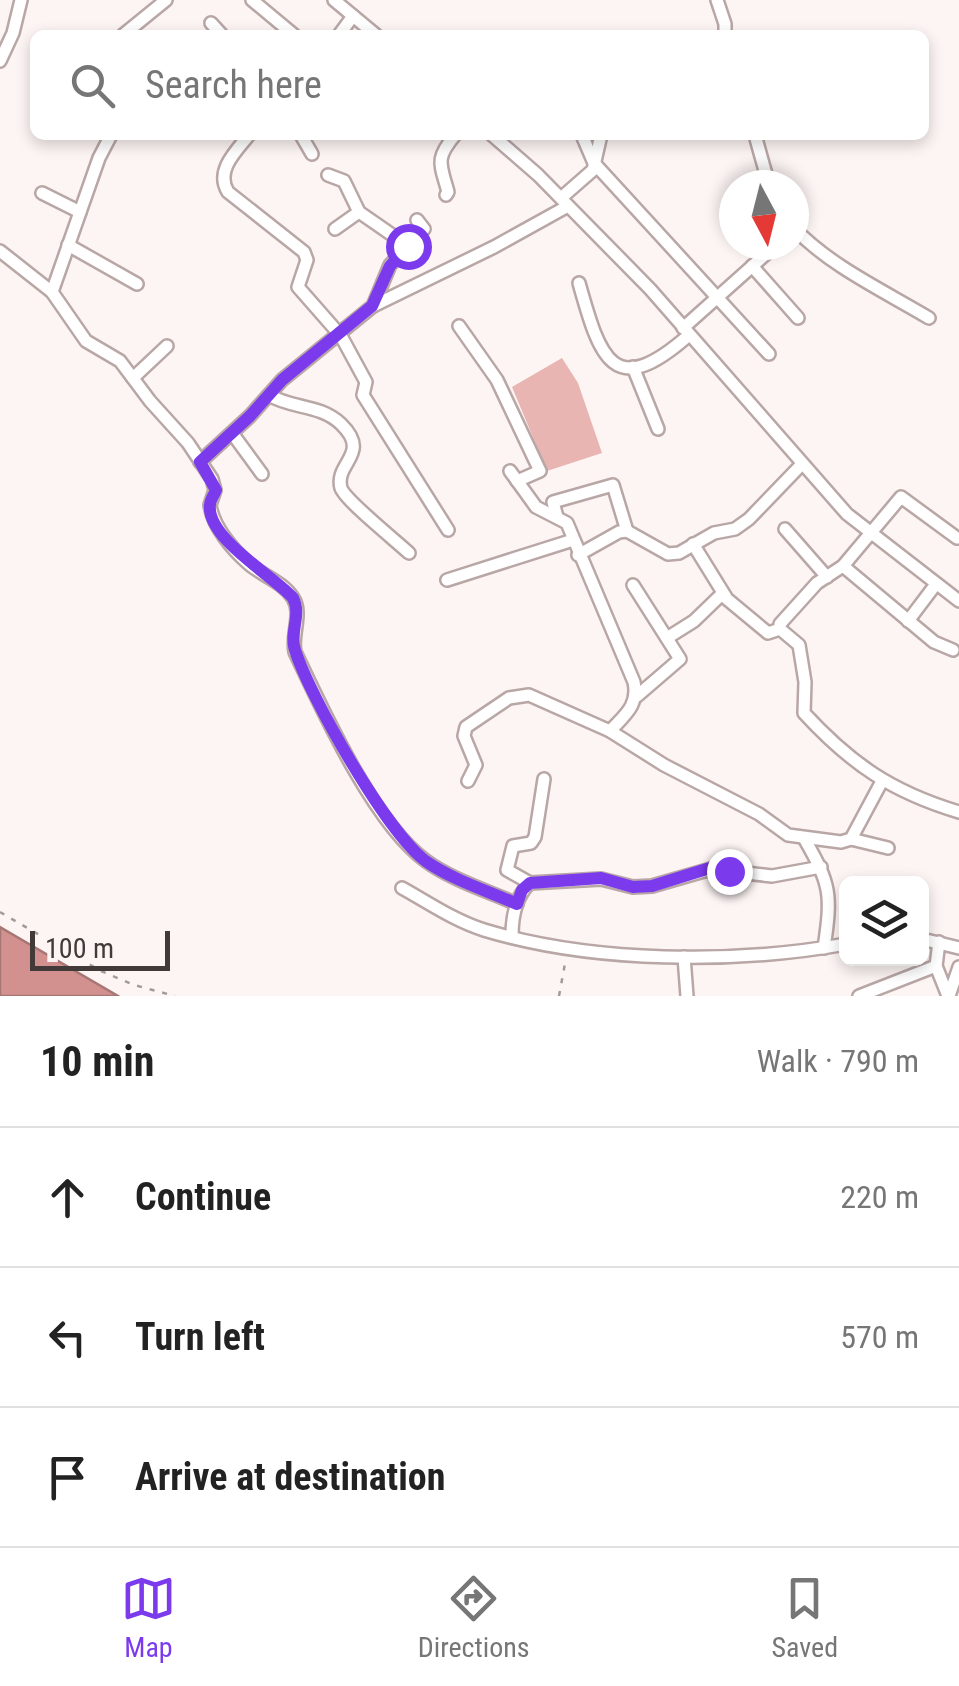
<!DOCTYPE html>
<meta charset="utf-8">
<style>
:root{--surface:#fff;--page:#f2f2f2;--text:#222;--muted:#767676;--line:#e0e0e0;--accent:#7c3aed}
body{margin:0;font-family:"Roboto Condensed",sans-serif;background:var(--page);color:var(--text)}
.controls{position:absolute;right:30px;bottom:30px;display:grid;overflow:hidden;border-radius:15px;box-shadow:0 5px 15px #0003}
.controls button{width:90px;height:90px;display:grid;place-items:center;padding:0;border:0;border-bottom:2px solid var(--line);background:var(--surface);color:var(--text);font:50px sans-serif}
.compass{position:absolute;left:719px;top:170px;width:90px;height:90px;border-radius:50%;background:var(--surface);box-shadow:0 5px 15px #0003;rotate:173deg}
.scale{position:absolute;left:30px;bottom:25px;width:140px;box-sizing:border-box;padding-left:10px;border:5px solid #413a39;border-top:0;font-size:28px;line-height:35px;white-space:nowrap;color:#413a39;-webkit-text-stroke:8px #fdf5f4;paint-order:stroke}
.stop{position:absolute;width:30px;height:30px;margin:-22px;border:8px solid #7c3aed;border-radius:50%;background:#fff}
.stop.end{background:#7c3aed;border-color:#fff;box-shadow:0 2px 10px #0008}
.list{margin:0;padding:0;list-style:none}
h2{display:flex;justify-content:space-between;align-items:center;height:130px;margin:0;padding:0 40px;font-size:42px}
h2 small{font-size:32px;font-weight:400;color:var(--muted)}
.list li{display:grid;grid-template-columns:65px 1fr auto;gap:30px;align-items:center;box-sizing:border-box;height:140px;padding:0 40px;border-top:2px solid var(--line)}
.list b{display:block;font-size:38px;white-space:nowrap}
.list em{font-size:32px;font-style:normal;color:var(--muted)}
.icon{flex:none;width:55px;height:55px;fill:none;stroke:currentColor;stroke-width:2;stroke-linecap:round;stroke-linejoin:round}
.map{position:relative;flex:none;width:959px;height:996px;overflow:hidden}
.search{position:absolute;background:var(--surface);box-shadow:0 5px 15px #0003;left:30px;right:30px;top:30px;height:110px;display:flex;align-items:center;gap:25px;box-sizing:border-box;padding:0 35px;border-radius:15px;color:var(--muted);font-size:38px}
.sheet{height:550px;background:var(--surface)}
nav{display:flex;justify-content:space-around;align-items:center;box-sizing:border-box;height:140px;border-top:2px solid var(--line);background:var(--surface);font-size:28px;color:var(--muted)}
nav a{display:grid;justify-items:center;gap:5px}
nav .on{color:var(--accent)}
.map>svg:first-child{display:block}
.green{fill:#e8b5b2}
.water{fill:#d2918e;stroke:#a67774;stroke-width:2.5}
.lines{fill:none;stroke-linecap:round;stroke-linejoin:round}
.minor-casing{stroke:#b9a7a6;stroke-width:16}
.path{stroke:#a29a99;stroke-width:2.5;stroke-dasharray:5 8;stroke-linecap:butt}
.minor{stroke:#fff;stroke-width:11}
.route{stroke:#7c3aed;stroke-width:12}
</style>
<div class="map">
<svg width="959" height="996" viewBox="0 0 959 996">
<rect width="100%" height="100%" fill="#fdf5f4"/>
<path class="green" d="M562 358 578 383 602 453 547 471 512 387Z"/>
<path class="water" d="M0 927 118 996H0Z"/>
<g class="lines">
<g class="minor-casing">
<g id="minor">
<path d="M252 0 294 35"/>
<path d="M334 0 376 35"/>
<path d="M717 0 725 24V35"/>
<path d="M211 23 222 35"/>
<path d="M123 35 166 0"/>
<path d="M339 35 353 16"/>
<path d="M0 61 13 33 21 0"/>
<path d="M249 135C235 152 215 171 228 192L304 252 307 260 298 287 341 336 366 382 363 395 448 530"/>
<path d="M301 135 312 154"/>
<path d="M492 135 538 175 650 289 847 514 959 601"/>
<path d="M582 135 594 163 769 354"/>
<path d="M755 135 769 185"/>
<path d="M328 175 344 181 359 212 408 246"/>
<path d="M42 193 80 212"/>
<path d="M446 195 448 192C440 163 435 159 455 135"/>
<path d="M561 198 593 170 601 135"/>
<path d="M794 228C830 266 884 291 929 318"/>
<path d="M335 229 359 212"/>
<path d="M68 245 137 284"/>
<path d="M0 251 52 292 86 341 120 361 150 401 188 443 212 479 215 490 210 505C213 527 233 550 249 564 263 576 283 582 293 598 303 613 291 635 295 652 323 711 374 824 426 861 452 880 488 891 517 904"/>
<path d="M752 266 798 318"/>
<path d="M579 283C600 358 613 402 689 335"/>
<path d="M52 292 99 158 111 135"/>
<path d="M373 306 390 265 424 229 417 220"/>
<path d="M459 326 497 380 540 471 517 481"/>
<path d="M683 328 776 245"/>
<path d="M633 367 658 429"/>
<path d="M133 378 167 346"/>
<path d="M269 395C292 409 320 404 341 424 372 454 334 463 341 488 345 500 395 540 409 553"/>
<path d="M232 433 262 474"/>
<path d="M200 462 250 416 282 380 373 306 494 247 568 206"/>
<path d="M510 471 536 507 567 523 634 682C639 705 625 715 610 731"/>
<path d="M557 517 553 502 613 485 627 531"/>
<path d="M785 529 827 577"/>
<path d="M957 538 901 497 843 566 817 583 780 624V629L799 645 805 682 804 713C851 764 892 792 959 812"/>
<path d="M693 544 727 599 768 633 780 629"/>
<path d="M578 555 619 532 627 531 668 554 679 553 714 533 735 529 749 519 801 465"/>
<path d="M843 566 934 642 953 650"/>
<path d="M447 580 573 540"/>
<path d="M633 585 680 659 637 696"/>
<path d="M908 621 936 584"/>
<path d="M667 638 694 621 723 593"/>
<path d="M468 781 476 765 464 736 466 727 509 698 529 695 610 731 664 765 759 814 788 835 841 842 851 839 882 781"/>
<path d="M804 838C831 885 832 894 824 948"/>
<path d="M851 839 888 848"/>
<path d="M530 883 507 870 513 846 531 843 535 837 544 779"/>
<path d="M402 888C429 903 455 921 484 930 593 963 735 964 846 944"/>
<path d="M512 936C512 917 516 896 530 883L601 879 633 887 652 886 711 869 772 876 821 867"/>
<path d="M922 939 959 948"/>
<path d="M939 942 936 966 948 996"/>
<path d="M684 957 687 996"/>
<path d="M859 996 936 966"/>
<path d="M949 996 959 967"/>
</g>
</g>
<g class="path">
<path d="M0 912 101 971 134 985 175 996"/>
<path d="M559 996 566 958"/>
</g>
<use href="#minor" class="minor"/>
</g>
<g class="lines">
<path class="route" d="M408 246 390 266 372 306 282 380 250 416 200 462 216 490C214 495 210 500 210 505 206 538 275 577 293 598 302 615 289 632 295 650 310 697 388 835 427 862 453 880 488 891 517 904L522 890 530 883 601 878 633 887 652 886 710 868 729 871"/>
</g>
</svg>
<div class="controls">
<button><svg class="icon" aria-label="layers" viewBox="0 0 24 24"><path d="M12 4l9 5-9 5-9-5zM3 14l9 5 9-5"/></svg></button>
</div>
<svg class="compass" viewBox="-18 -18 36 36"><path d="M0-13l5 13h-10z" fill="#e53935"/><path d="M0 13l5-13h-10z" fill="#767676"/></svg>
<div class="scale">100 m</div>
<div class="stop" style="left:408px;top:246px"></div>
<div class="stop end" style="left:729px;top:871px"></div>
<div class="search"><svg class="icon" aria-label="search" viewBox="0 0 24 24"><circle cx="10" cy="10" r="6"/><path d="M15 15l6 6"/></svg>Search here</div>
</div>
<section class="sheet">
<h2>10 min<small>Walk · 790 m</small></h2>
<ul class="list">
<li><svg class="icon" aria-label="ahead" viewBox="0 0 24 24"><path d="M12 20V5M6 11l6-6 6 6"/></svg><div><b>Continue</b></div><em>220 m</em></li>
<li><svg class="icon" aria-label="left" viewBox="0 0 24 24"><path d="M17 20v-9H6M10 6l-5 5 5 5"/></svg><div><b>Turn left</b></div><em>570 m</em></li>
<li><svg class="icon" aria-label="arrive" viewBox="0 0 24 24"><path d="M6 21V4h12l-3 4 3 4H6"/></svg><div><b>Arrive at destination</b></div></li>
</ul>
</section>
<nav>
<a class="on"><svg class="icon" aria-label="map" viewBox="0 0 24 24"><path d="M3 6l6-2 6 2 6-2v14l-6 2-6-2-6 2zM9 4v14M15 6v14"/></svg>Map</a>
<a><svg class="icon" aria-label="directions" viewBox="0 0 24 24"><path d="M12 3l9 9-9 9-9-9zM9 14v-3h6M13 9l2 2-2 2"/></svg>Directions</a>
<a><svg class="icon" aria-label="saved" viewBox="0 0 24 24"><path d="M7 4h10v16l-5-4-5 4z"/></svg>Saved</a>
</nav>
